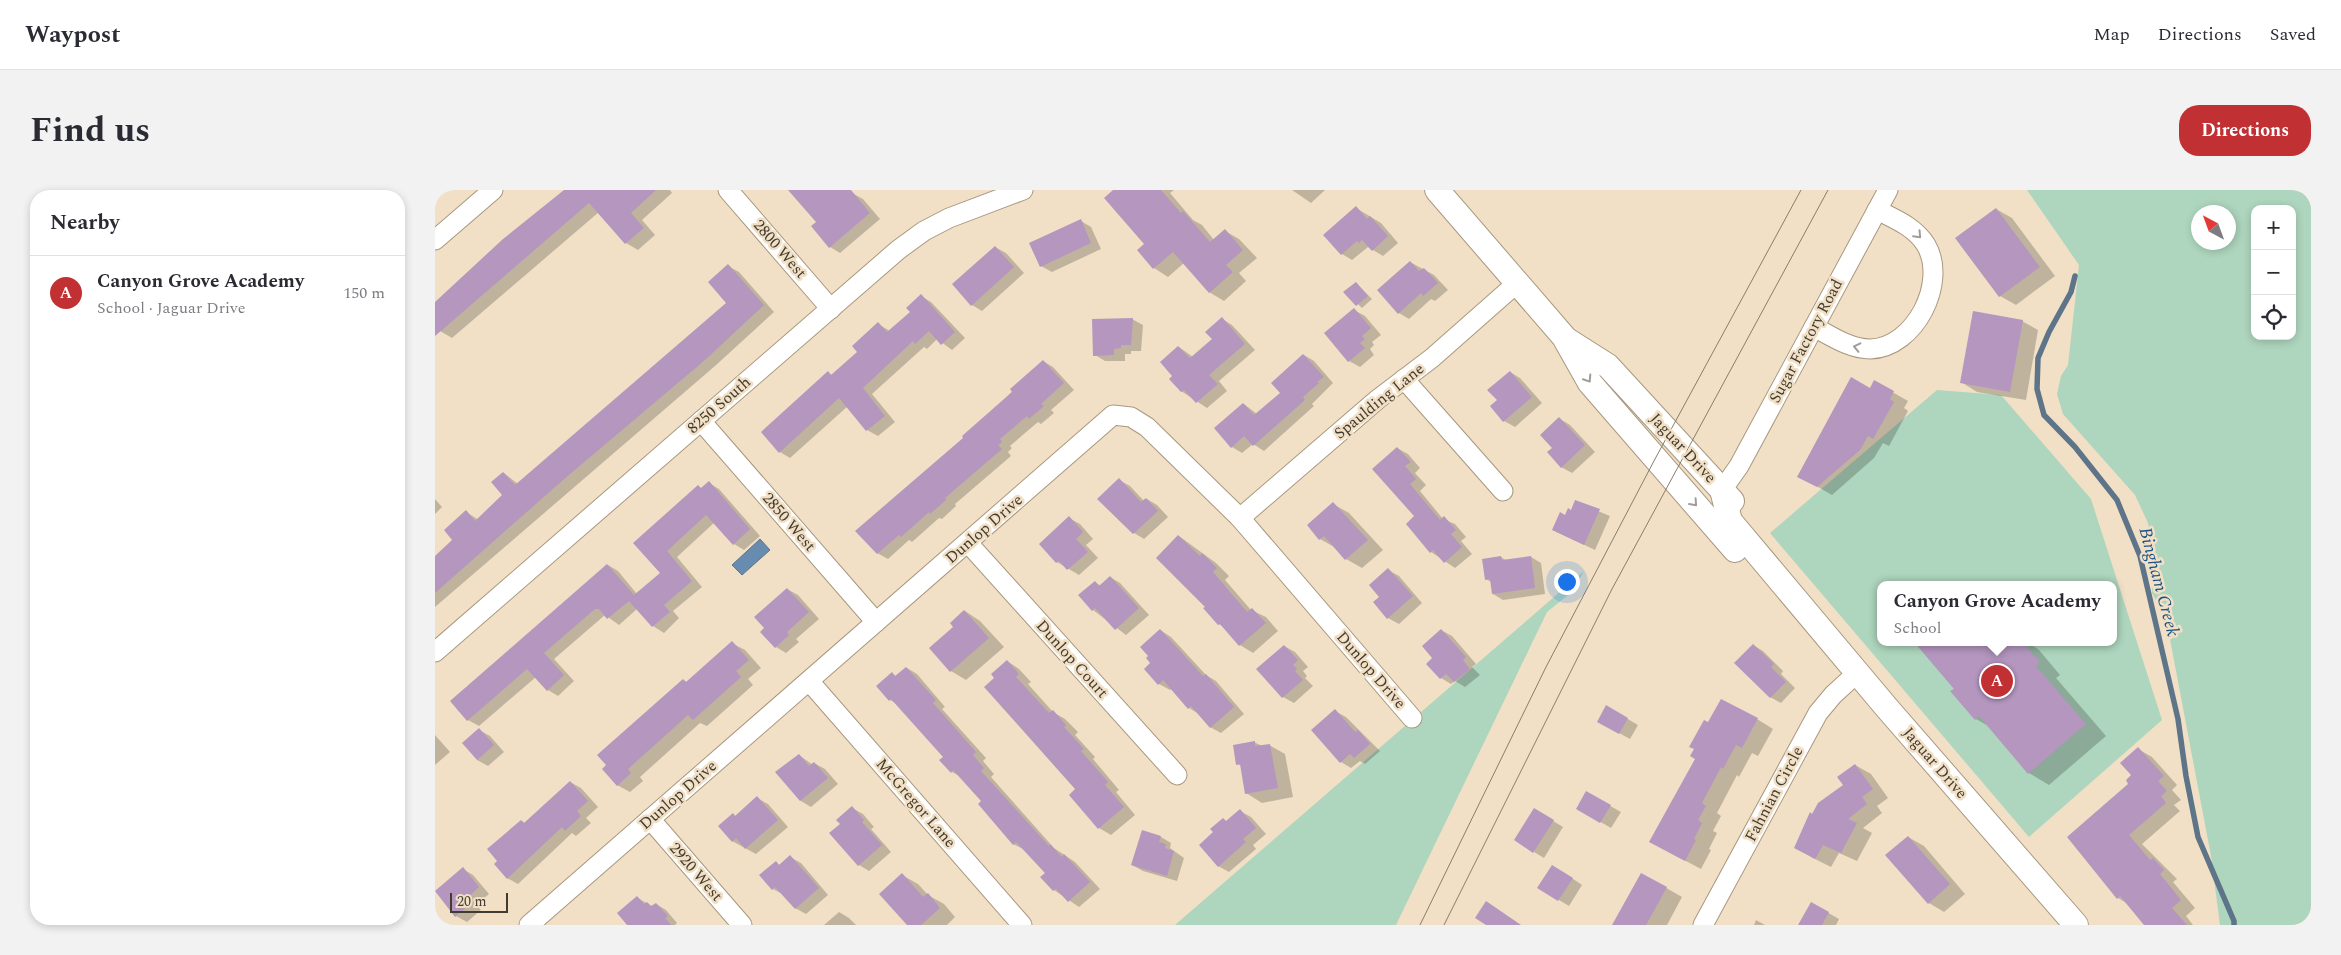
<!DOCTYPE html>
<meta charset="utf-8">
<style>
:root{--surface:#fff;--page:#f2f2f3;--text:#2b2b33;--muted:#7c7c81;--line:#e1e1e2;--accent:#c13134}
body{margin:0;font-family:Spectral,serif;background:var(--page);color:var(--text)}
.controls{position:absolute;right:15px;top:15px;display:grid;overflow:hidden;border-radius:10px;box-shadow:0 2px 8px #0003}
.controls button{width:45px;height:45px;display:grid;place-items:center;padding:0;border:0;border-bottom:1px solid var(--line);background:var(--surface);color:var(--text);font:25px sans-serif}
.compass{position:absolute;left:1756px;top:15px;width:45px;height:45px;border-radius:50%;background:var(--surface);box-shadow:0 2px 8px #0003;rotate:319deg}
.scale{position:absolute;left:15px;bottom:12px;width:58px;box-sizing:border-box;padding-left:5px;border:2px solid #423b30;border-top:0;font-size:14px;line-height:18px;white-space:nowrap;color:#423b30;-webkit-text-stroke:4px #f1e0c5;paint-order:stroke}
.you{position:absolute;left:1131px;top:391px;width:18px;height:18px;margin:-12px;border:4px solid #fff;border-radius:50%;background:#1a73e8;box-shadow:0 0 0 8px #1a73e833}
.badge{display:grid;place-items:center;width:32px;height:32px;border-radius:50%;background:var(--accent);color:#fff;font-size:16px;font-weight:700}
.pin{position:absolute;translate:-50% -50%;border:2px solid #fff;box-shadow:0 1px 5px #0006}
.popup{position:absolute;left:1442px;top:391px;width:240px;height:65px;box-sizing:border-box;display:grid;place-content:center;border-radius:10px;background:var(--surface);filter:drop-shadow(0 1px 4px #0005);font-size:16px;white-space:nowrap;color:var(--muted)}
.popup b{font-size:19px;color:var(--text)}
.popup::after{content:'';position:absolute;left:50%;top:100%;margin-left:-10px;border:10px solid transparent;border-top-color:var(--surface)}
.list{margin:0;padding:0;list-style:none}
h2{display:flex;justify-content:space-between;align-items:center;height:65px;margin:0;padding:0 20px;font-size:21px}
h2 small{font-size:16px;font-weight:400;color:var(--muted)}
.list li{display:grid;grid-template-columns:32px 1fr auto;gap:15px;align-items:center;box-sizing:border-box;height:75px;padding:0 20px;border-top:1px solid var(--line)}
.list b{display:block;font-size:19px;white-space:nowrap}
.list p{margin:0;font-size:16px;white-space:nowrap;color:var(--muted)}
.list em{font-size:16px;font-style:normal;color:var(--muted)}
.icon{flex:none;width:28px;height:28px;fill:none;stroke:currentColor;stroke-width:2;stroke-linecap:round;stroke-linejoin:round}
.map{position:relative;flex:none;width:1876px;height:735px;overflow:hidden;border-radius:20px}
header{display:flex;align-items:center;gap:30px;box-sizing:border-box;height:70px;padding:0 25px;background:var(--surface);border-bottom:1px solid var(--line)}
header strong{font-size:24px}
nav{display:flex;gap:28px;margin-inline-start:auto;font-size:18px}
.intro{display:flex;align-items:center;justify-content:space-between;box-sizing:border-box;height:120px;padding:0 30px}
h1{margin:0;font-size:35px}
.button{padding:12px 22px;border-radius:20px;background:var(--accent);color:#fff;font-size:18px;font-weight:700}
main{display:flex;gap:30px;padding:0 30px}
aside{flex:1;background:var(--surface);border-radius:20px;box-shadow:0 2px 8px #0003}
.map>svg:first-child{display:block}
.green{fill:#aed5bd;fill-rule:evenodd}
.water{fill:#688caf;stroke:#5d7489}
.shadow{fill:#0003}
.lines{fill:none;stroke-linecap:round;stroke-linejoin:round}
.stream{stroke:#5d7489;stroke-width:5.5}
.building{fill:#b496bf}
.minor-casing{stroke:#a8987f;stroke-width:21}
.major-casing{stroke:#a8987f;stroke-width:26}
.minor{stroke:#fff;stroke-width:19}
.major{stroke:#fff;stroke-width:24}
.tram{stroke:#887d6b;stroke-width:1}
.oneway{stroke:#a09d98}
.labels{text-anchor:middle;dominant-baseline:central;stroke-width:5;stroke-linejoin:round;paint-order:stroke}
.street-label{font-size:16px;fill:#423b30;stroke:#f1e0c5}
.water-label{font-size:18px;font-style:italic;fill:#1c5382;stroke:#f1e0c5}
</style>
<header>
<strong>Waypost</strong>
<nav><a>Map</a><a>Directions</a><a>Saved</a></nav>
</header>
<div class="intro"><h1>Find us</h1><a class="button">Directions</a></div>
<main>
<aside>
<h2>Nearby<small></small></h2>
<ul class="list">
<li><span class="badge">A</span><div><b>Canyon Grove Academy</b><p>School · Jaguar Drive</p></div><em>150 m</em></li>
</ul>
</aside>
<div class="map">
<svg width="1876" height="735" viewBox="0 0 1876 735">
<rect width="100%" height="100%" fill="#f1e0c5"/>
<g class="green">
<path d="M1592 0H1876V735H1785L1776 666 1731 428 1717 403V356L1713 333 1700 305 1628 224 1622 204 1626 186 1633 175 1644 75ZM1820 19H1857V146H1820ZM1794 22V52H1764V22Z"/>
<path d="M1502 200 1566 205 1656 309 1727 530 1594 647 1335 343ZM1446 395H1678V452H1446Z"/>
<path d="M1149 381 1138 401 1112 422 961 735H740Z"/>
</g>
<path class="water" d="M325 349 335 360 307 385 297 375Z"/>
<g class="shadow">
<path d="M131 0H235L237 3 207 30 220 45 203 60 191 53 164 22 17 148 5 141 0 136V113Z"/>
<path d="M355 0H392L417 3 428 9 445 29 405 63 395 57 383 32Z"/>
<path d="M680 0H739L735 3 758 30 767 35 779 50 790 41 804 49 822 68 804 83 811 91 789 111 774 102 749 73 733 87 719 78 704 60 711 54Z"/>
<path d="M857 0H890L876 13Z"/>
<path d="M921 18 946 33 963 53 948 66 933 57 917 70 907 64 890 45Z"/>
<path d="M1561 19 1577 28 1620 86 1581 115 1565 106Z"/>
<path d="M646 31 656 37 666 59 617 82 606 76Z"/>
<path d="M560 57 571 63 589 83 547 121 537 115Z"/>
<path d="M975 72 999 85 1013 100 1000 111 996 109 974 129 964 123Z"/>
<path d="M293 76 304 82 339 122 280 176 0 417V367L19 351 31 322 44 330 69 305V283L83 294 293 113Z"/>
<path d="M921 93 937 109 927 118 910 102Z"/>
<path d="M486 106 496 112 530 148 517 160 502 149 492 159 489 157 437 204 460 232 443 246 432 240 413 216 355 268 345 262 393 183 397 185 424 162 443 134 455 141 476 122Z"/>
<path d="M919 120 930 126 946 145 937 152 939 155 935 159 939 165 925 177 914 171Z"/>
<path d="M697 129 708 135 706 161H696V164H690V171H670L660 165Z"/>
<path d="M787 129 797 135 820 160 784 191 792 201 772 218 746 201 739 186 744 157 758 167 778 149Z"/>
<path d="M1587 131 1603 140 1591 210 1542 202 1526 192Z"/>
<path d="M869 165 879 171 898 193 877 214 879 216 829 261 818 254 807 263 797 257 809 214 822 224 847 203Z"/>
<path d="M608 171 618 177 639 200 616 220 619 223 606 234 603 232 575 256 577 258 573 262 576 266 520 314 521 316 507 329 504 328 477 352 474 350 453 369 442 363 530 248Z"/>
<path d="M1075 182 1085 188 1107 213 1080 237 1069 231 1056 217 1063 211Z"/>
<path d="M1440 192 1473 211 1469 218 1473 221 1454 256 1448 253 1439 268 1397 305 1364 286Z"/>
<path d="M1125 229 1135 235 1160 262 1137 283 1126 277 1118 258Z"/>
<path d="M962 258 973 264 985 278 980 283 991 295 985 301 1008 329 1020 334 1031 347 1026 351 1037 364 1020 378 996 362 981 326Z"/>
<path d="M684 290 695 296 709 311 712 309 722 315 733 327 709 349 699 343Z"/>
<path d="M274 293 284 299 325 346 309 360 299 354 280 332 242 367 267 397 238 421 244 428 229 443 218 436 202 419 184 435 170 425 119 469 139 491 123 506 113 500 101 487 44 536 33 530 16 511 173 375 183 381 202 404 227 383 200 353Z"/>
<path d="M0 309 7 317 0 324Z"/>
<path d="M1141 312 1175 326 1160 360 1118 340 1137 321Z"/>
<path d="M898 314 914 323 948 360 927 378 911 369 901 358 885 349Z"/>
<path d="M634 328 645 334 658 349 651 355 663 368 644 385 622 372 606 354Z"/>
<path d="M744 346 781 373 794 386 790 390 816 420 831 427 843 441 818 463 805 455 790 438 784 434 771 417Z"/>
<path d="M1066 367 1072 371 1096 367 1106 373 1110 404 1068 410 1058 404 1056 392 1051 389Z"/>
<path d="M953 380 964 386 987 413 964 434 953 428 946 407Z"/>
<path d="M675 387 685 393 714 425 691 445 658 420 660 392 666 396Z"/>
<path d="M352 399 363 405 384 429 361 449 364 452 351 463 341 457Z"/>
<path d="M530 421 545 431 569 457 531 490 516 481 520 438Z"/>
<path d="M725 440 736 447 771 485 781 491 809 524 786 543 775 537 764 524 754 518 737 498 735 500 724 494 717 473Z"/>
<path d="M1006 440 1017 446 1041 474 1037 477 1045 485 1030 497 1020 491 1016 494 1006 488 999 468Z"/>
<path d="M1481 452H1593L1604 460 1625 485 1621 488 1671 546 1614 595 1594 583 1555 537 1541 529 1521 499Z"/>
<path d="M297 453 310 460 326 478 313 489 318 495 272 536 265 533 205 587 208 591 195 602 182 595 248 490 252 492Z"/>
<path d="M1318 455 1328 461 1348 481 1346 484 1360 498 1346 513 1335 507Z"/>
<path d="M849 456 860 462 873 477 868 481 872 486 870 488 878 496 859 513 848 507 823 480Z"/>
<path d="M572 471 584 479 596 492 593 494 618 522 630 529 643 542 640 545 660 567 658 569 684 600 681 602 700 625 676 645 664 638 642 599 561 488Z"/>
<path d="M472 478 482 484 510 517 507 519 551 568 548 571 559 584 556 587 619 658 640 672 665 699 644 717 619 700 607 687 611 684 590 660 578 654 548 611 526 587 517 582 510 567 464 515 455 510 457 484 462 487Z"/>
<path d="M1172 517 1203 535 1195 549 1164 532Z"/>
<path d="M900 521 911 527 945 561 930 574 925 571 916 578 906 572Z"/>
<path d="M1322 529 1338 539 1323 566 1317 563 1304 587 1302 585 1282 623 1286 626 1278 641 1282 643 1274 659 1276 660 1266 679 1232 661 1274 534Z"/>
<path d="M44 540 55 546 69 562 53 576 42 570Z"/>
<path d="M0 545 15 562 0 575Z"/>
<path d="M819 552 827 556 834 555 850 564 858 607 827 613 811 603 807 576 802 574Z"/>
<path d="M1703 559 1717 567 1742 595 1737 600 1746 610 1739 615 1745 621 1707 654 1742 689 1738 692 1760 718 1751 726 1758 735H1711L1693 714 1683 708 1695 594Z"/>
<path d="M364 565 378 575 379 573 390 579 403 594 376 617 366 611 341 582Z"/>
<path d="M1420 575 1436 584 1453 608 1442 616 1447 623 1428 638 1437 643 1422 671 1404 663 1396 677 1376 667 1378 626 1410 595Z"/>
<path d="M135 592 146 598 163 617 151 628 156 633 141 646 137 643 83 694 72 688 86 631 90 633Z"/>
<path d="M1152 603 1186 622 1176 638 1143 619Z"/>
<path d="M322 608 333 614 353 637 321 664 297 651 298 625 301 626Z"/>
<path d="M417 618 428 624 439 637 436 639 456 662 434 681 424 675 406 634Z"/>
<path d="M805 621 816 627 831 644 818 655 821 659 794 682 783 676 780 642 788 629 793 632Z"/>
<path d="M1110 626 1128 637 1109 668 1099 662Z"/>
<path d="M708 642 726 647 736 653 735 658 749 668 742 691 708 681 697 675Z"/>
<path d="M1473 647 1489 656 1530 704 1509 722 1494 713Z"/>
<path d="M355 667 366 673 393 705 371 724 360 718 349 705 338 699 341 673 345 675Z"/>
<path d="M28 679 38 685 54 704 41 715 46 720 32 732 21 726Z"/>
<path d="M1128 682 1147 695 1134 716 1124 710Z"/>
<path d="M1207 684 1247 707 1232 735H1178Z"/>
<path d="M467 685 483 694 493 705 509 714 520 727 512 735H473Z"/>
<path d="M203 708 218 717 221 714 231 720 242 733 240 735H194Z"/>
<path d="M1376 713 1404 729 1401 735H1372Z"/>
<path d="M404 722 414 728 421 735H389Z"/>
<path d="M1321 730 1330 735H1319Z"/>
</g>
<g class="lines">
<path class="stream" d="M1640 86 1636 102 1614 142 1603 168 1602 199 1609 225 1640 257 1682 310 1705 366 1743 529 1751 586 1763 647 1799 731V735"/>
</g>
<g class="building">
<path d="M129 0H221L196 23 209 38 190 54 154 13 0 146V112L68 49Z"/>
<path d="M353 0H416L435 23 394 58 376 36 381 32Z"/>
<path d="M678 0H726L746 23 748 21 775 52 790 39 808 60 791 75 798 82 774 103 738 62 718 79 702 60 709 54 669 8Z"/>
<path d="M921 16 932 29 935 26 953 46 937 61 927 50 924 53 922 51 906 65 888 45Z"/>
<path d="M1561 18 1605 77 1564 107 1520 48Z"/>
<path d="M646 29 656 53 605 77 594 53Z"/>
<path d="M560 56 579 77 536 116 517 94Z"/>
<path d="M975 71 984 81 989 78 1003 93 988 106 986 103 963 124 942 100Z"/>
<path d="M293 74 329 115 270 170 128 290 0 403V366L17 350 9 340 31 320 40 331 67 305 56 292 68 282 80 295 291 113 273 92Z"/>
<path d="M921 92 933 106 921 116 908 102Z"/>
<path d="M486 104 520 142 506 155 494 141 480 154 478 151 428 198 450 226 431 241 404 208 344 263 326 242 393 181 396 185 422 162 417 156 443 132 452 142 475 122 471 118Z"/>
<path d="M919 118 936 138 927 146 930 149 925 153 930 158 913 172 889 143Z"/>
<path d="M1538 121 1588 130 1575 202 1525 193Z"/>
<path d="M787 127 810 154 774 185 783 194 761 213 749 200 746 202 734 189 737 186 725 172 743 156 755 168 777 149 770 142Z"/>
<path d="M698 128 696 155H686V158L679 159V165L658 166 657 129Z"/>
<path d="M868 164 889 187 882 192 884 193 868 207 870 210 818 256 809 246 796 258 779 238 808 213 819 225 845 203 836 193Z"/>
<path d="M608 170 629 193 606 214 609 216 594 229 592 226 565 249 567 252 563 255 567 259 510 308 511 310 495 324 494 322 466 347 464 345 442 364 420 341 528 248 527 246 577 202 575 199Z"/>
<path d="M1075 181 1097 207 1068 232 1055 216 1062 210 1052 200Z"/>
<path d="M1416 187 1435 198 1439 190 1459 201 1455 209 1459 212 1438 249 1433 246 1425 260 1382 297 1362 287Z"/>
<path d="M1124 227 1150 255 1126 278 1112 262 1117 258 1105 245Z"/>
<path d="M962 257 976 272 970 276 981 289 975 294 1005 330 1009 326 1021 340 1016 344 1027 357 1009 373 998 360 995 363 971 334 979 326 937 279Z"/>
<path d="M684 288 706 312 711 308 723 321 698 344 662 309Z"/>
<path d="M274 291 315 339 298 355 271 325 232 361 257 391 229 415 235 422 217 437 194 411 172 429 164 419H160L109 463 129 485 112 501 92 479 32 531 15 511 172 374 199 405 225 383 198 353 263 295 266 298Z"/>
<path d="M1140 310 1165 319 1149 355 1117 340 1125 322 1130 325 1133 318 1136 320Z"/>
<path d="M898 312 933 350 910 370 889 346 884 350 872 335Z"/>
<path d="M634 326 648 342 641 349 653 362 632 380 624 371 621 373 604 354Z"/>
<path d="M743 345 765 366 767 363 782 378 778 382 812 422 817 418 831 433 804 456 785 434 783 435 768 418 770 417 721 368Z"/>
<path d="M1066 366 1067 370 1096 366 1100 398 1057 404 1055 389 1050 390 1047 369Z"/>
<path d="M953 378 978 406 952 429 938 412 944 407 934 395Z"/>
<path d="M675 386 704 418 680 440 660 418 657 421 643 405 660 391 664 396Z"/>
<path d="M352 398 374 422 352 442 354 445 340 458 325 442 329 438 319 427Z"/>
<path d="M529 420 554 448 515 482 494 458 518 437 515 433Z"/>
<path d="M725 439 768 486 771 484 799 517 775 538 756 516 753 519 728 490 723 495 709 479 715 473 711 468 713 466 705 457Z"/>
<path d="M1006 439 1031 467 1028 470 1035 479 1019 492 1011 484 1005 489 991 474 997 468 987 456Z"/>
<path d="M297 451 314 470 301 481 306 487 258 530 253 525 193 579 196 583 182 596 167 579 171 575 162 565 248 489 251 492Z"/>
<path d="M1479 452H1587L1605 472 1601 476 1651 534 1593 584 1544 526 1540 530 1515 501 1519 499Z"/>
<path d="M1318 454 1339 474 1336 477 1351 492 1335 508 1299 473Z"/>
<path d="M849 455 863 470 858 475 862 479 860 481 868 490 847 508 821 479Z"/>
<path d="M572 470 584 484 581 487 614 523 618 520 631 535 629 537 649 559 646 561 673 592 670 595 689 617 663 639 634 605 640 599 549 497 559 488 556 484Z"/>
<path d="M471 477 501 510 498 513 541 562 538 565 549 578 546 581 614 656 615 654 627 667 629 664 655 692 633 712 621 699 618 701 605 687 610 683 581 652 578 655 543 614 546 611 518 580 516 583 504 570 508 567 456 509 454 511 441 496 457 482 460 486Z"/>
<path d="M1286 509 1323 528 1307 558 1301 555 1288 579 1286 577 1267 613 1271 616 1263 630 1267 633 1259 649 1261 650 1250 671 1214 652 1260 569 1255 566 1259 559 1254 557 1269 530 1273 532Z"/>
<path d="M1171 515 1193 528 1184 544 1162 532Z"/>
<path d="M900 519 920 542 923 540 935 554 919 568 915 564 905 573 876 540Z"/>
<path d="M44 538 59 555 42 570 27 553Z"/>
<path d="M820 551V556L835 554 843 598 810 604 805 574 801 575 798 555Z"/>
<path d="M1703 557 1729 586 1723 591 1732 601 1726 606 1731 613 1694 645 1715 670 1718 668 1729 680 1725 684 1746 710 1737 718 1752 735H1709L1685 706 1682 709 1632 647 1693 594 1691 590 1696 585 1685 573Z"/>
<path d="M364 564 374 576 379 572 393 588 365 611 340 582Z"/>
<path d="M1420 574 1438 599 1427 607 1432 614 1413 629 1422 633 1406 663 1388 655 1380 669 1359 658 1375 622 1377 624 1383 613 1408 595 1402 587Z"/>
<path d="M135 591 153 611 142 621 146 626 130 641 127 637 72 689 59 674 62 671 52 659 86 630 89 633Z"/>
<path d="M1151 601 1176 615 1165 633 1141 619Z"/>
<path d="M322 606 343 630 310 659 301 648 297 652 283 636 298 623 300 626Z"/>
<path d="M417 616 429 630 427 632 447 655 423 676 394 643 405 634 401 630Z"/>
<path d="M1099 618 1119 630 1098 663 1079 650Z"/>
<path d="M805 619 821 638 808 649 811 652 783 677 764 655 778 642 775 639 788 628 791 631Z"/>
<path d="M707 640 726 646 724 652 731 654 730 658 739 661 732 686 696 675Z"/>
<path d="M1473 646 1515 694 1493 714 1450 665Z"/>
<path d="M355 665 384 698 360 719 340 697 337 700 324 685 341 671 344 675Z"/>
<path d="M1117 675 1138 688 1123 711 1102 698Z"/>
<path d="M28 677 44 697 32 708 36 713 20 727 0 701Z"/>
<path d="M467 683 488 707 493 703 505 718 486 735H472L444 704Z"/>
<path d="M1206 683 1232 697 1211 735H1177Z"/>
<path d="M202 706 209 714 212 712 216 716 221 713 233 726 230 728 236 735H192L182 723Z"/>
<path d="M1051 711 1086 735H1051L1040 728Z"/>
<path d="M1376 712 1394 722 1387 735H1363Z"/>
</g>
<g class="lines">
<g class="minor-casing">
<g id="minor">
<path d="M293 0 396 119"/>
<path d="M0 50 58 0"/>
<path d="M1379 137C1396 146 1415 159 1435 159 1480 158 1513 92 1491 55 1480 37 1460 29 1442 20"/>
<path d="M969 189 1068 301"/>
<path d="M266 231 441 432"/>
<path d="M1287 300 1304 276 1453 0"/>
<path d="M805 328 943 209 997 168 1082 93"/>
<path d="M533 353 742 585"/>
<path d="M0 462 463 60 489 41 514 28 588 0"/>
<path d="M374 491 587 735"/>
<path d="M215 629 307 735"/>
<path d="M94 735 678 225 696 227 712 237 805 328 977 528"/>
<path d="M1268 735 1383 523 1398 505 1423 482"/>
</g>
</g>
<g class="major-casing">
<g id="major">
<path d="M1002 0 1129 147 1155 193 1300 360"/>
<path d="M1132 150 1173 176 1297 311"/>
<path d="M1287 300 1295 331 1452 518 1641 735"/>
</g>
</g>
<use href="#minor" class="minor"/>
<use href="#major" class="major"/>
<g class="tram">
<path d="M985 735 1111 477 1220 269 1366 0"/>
<path d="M1009 735 1177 399 1393 0"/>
</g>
</g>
<defs><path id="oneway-chevron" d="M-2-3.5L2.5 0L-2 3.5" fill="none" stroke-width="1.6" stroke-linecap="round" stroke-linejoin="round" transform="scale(1.25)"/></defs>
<g class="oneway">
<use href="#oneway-chevron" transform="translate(1483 45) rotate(47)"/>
<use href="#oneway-chevron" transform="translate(1422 157) rotate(-167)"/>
<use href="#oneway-chevron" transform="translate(1153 189) rotate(57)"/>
<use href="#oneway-chevron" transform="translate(1259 313) rotate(48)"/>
</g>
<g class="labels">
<g class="street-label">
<text transform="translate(345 59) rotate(49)">2800 West</text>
<text transform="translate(1371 151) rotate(-62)">Sugar Factory Road</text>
<text transform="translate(944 211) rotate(-39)">Spaulding Lane</text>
<text transform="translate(284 215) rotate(-41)">8250 South</text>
<text transform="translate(1248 258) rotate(47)">Jaguar Drive</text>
<text transform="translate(354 332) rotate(49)">2850 West</text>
<text transform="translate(549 339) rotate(-41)">Dunlop Drive</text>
<text transform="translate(637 469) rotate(48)">Dunlop Court</text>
<text transform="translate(936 480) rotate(49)">Dunlop Drive</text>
<text transform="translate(1500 573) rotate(49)">Jaguar Drive</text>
<text transform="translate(1339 604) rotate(-62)">Fahnian Circle</text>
<text transform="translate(243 605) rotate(-41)">Dunlop Drive</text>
<text transform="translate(481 613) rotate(49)">McGregor Lane</text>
<text transform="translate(261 682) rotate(49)">2920 West</text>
</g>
<g class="water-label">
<text transform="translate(1724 392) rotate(75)">Bingham Creek</text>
</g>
</g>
</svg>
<div class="controls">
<button>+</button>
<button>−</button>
<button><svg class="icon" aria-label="locate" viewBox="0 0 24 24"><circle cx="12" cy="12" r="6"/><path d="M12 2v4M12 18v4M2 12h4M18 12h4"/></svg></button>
</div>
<svg class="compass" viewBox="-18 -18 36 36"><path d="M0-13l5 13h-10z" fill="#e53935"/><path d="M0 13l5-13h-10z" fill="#7c7c81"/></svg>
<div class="scale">20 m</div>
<div class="you"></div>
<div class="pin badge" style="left:1562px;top:491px">A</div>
<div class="popup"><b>Canyon Grove Academy</b>School</div>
</div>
</main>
